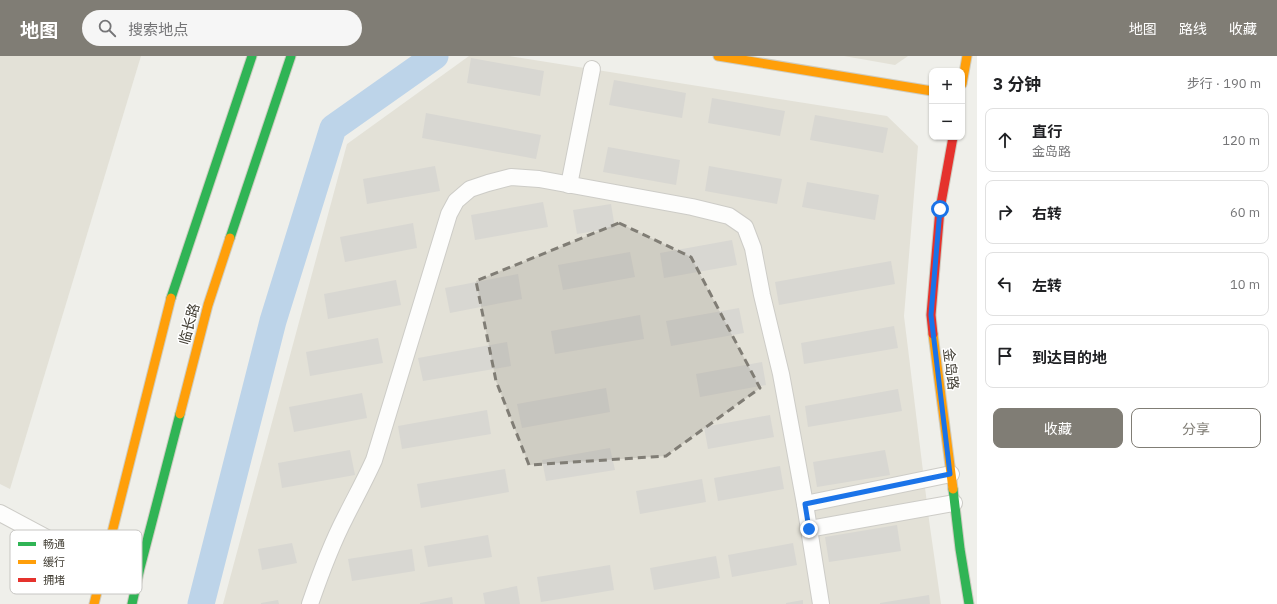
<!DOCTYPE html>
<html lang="zh">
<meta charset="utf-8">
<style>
:root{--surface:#fff;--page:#f6f6f6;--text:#202124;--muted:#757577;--line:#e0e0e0;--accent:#807d75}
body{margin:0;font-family:"IBM Plex Sans","Noto Sans SC",sans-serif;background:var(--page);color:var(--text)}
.controls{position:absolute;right:12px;top:12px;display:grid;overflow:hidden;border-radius:8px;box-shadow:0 1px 3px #0004}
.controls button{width:36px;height:36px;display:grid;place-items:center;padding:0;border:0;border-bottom:1px solid var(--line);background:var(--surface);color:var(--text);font:20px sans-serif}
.stop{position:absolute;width:12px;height:12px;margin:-9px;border:3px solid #1a73e8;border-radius:50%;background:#fff}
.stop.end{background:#1a73e8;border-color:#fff;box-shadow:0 1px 4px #0008}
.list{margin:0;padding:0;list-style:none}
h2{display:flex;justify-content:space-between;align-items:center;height:52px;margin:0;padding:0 16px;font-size:17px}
h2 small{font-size:13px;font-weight:400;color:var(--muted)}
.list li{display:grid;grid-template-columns:26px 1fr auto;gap:12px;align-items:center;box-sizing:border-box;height:64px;margin:0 8px 8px;padding:0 8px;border:1px solid var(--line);border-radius:8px}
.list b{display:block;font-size:15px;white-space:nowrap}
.list p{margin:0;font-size:13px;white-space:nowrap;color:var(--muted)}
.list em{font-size:13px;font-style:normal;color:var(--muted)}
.actions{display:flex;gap:8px;padding:12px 16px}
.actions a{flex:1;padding:9px 0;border:1px solid var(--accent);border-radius:8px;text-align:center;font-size:14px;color:var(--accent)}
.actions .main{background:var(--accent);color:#fff}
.icon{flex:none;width:22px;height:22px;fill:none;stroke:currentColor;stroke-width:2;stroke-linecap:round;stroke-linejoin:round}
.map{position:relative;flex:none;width:977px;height:548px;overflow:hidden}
header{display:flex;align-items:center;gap:24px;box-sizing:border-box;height:56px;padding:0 20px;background:var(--accent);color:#fff}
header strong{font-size:19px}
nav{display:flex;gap:22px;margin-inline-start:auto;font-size:14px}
.search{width:280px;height:36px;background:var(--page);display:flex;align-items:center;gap:10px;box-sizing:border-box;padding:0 14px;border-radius:22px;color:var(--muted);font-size:15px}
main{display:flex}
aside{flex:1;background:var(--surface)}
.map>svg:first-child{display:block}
.residential{fill:#e3e1d7}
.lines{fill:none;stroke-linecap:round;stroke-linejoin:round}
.river{stroke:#bdd4e9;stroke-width:27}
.building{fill:#d8d7d2}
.street-casing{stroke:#cdccc7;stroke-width:18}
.fast-casing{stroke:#ceccc1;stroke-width:11}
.slow-casing{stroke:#ceccc1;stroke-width:11}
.jam-casing{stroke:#ceccc1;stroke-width:11}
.street{stroke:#fdfdfc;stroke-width:16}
.fast{stroke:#30b455;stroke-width:9}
.slow{stroke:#ff9f0a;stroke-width:9}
.jam{stroke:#e5322d;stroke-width:9}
.route{stroke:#1a73e8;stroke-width:5}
.marked{fill:#807d75;fill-opacity:0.2;stroke:#807d75;stroke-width:3;stroke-dasharray:8 5;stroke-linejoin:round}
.labels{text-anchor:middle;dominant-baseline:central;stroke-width:3;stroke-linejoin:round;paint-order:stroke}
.street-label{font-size:14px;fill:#444036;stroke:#fff}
.key{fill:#fff;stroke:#c7c6c3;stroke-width:1}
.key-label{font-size:11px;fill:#444036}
</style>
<header>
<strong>地图</strong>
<div class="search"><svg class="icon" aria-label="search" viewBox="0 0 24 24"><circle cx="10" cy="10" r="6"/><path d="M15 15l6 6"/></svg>搜索地点</div>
<nav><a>地图</a><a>路线</a><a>收藏</a></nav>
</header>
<main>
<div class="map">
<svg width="977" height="548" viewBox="0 0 977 548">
<rect width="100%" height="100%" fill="#efefea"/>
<g class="residential">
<path d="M0 0H141L10 433 0 428Z"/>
<path d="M469 0H509L887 60 918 90 904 260 929 464 941 548H223L347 88Z"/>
<path d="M844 0H908L895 9Z"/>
</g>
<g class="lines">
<path class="river" d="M201 548 273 265 333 72 435 0"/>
</g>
<g class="building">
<path d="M471 2 544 15 540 40 467 27Z"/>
<path d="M614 24 686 37 682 62 609 49Z"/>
<path d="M712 42 785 55 780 80 708 67Z"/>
<path d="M426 57 541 79 536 103 422 82Z"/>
<path d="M815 59 888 72 883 97 810 84Z"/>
<path d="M608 91 680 104 676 129 603 116Z"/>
<path d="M435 110 440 135 367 148 363 123Z"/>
<path d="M709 110 782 123 777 148 705 135Z"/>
<path d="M807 126 879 139 875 164 802 151Z"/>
<path d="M543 146 548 171 475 184 471 159Z"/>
<path d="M611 148 615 172 577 178 573 154Z"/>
<path d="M413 167 417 192 345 206 340 181Z"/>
<path d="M732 184 737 209 664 222 660 197Z"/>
<path d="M630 196 635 221 563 234 558 209Z"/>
<path d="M891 205 895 228 779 249 775 226Z"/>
<path d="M518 218 522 243 450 257 445 232Z"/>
<path d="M396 224 401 249 328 263 324 238Z"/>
<path d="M739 252 744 277 671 290 666 265Z"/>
<path d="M640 259 644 283 555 298 551 275Z"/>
<path d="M894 270 898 292 804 308 801 287Z"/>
<path d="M378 282 383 307 310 320 306 296Z"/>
<path d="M507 286 511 310 423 325 418 302Z"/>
<path d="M762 306 766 329 700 341 696 318Z"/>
<path d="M606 332 610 356 522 372 517 348Z"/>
<path d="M898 333 902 355 808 371 805 350Z"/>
<path d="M362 337 367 362 294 376 289 351Z"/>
<path d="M487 354 491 378 402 393 398 370Z"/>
<path d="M770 359 774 381 708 393 704 371Z"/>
<path d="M610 392 615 414 546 425 542 404Z"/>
<path d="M350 394 355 419 282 432 278 407Z"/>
<path d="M885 394 890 419 817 431 813 406Z"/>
<path d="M780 410 784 433 718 445 714 422Z"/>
<path d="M505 413 509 436 421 452 417 428Z"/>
<path d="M702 423 706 446 640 458 636 435Z"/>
<path d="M897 469 901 495 829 506 825 481Z"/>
<path d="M488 479 492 501 428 511 424 490Z"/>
<path d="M292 487 297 507 262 514 258 493Z"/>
<path d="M793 487 797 509 732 521 728 499Z"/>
<path d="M412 493 415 515 352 525 348 503Z"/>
<path d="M716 500 720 522 654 534 650 512Z"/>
<path d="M610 509 614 534 541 546 537 521Z"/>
<path d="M517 530 520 548H485L483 537Z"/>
<path d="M929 539 930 548H880V547Z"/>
<path d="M452 541 453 548H420V547Z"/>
<path d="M278 544 279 548H261V547Z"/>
<path d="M803 544V548H786V547Z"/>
</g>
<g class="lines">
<g class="street-casing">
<g id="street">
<path d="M569 129 592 13"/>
<path d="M805 448 951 418"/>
<path d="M0 457 103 512"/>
<path d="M809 473 954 447"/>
<path d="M310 548C320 519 331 489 345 462 355 442 365 424 374 404L449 158 456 145 470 133 488 127 511 121 539 123 692 151 729 160 745 171 753 192 762 239 781 318 805 448 821 548"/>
</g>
</g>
<g class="fast-casing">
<g id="fast">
<path d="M230 182 291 0"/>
<path d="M171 242 252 0"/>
<path d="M953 433 960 493 969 548"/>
<path d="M132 548 140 512 180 358"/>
</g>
</g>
<g class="slow-casing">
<g id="slow">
<path d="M718 0 932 35"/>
<path d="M962 28 967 0"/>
<path d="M933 278 953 433"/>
<path d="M180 358 208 249 230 182"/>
<path d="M94 548 171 242"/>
</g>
</g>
<g class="jam-casing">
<path id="jam" d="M933 278 931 259 940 153 953 81"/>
</g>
<use href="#street" class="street"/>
<use href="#fast" class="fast"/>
<use href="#slow" class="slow"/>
<use href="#jam" class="jam"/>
</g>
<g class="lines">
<path class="route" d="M809 473 805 448 950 418 931 259 940 153"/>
</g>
<path class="marked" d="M619 167 691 201 760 332 666 400 529 409 496 325 476 225Z"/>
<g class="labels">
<g class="street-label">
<text transform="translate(189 268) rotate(-75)">临长路</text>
<text transform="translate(951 313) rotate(83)">金岛路</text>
</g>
</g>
<rect x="10" y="474" width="132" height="64" rx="6" class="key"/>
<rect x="18" y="486" width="18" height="4" fill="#30b455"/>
<rect x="18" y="504" width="18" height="4" fill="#ff9f0a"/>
<rect x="18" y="522" width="18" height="4" fill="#e5322d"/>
<g class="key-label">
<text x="43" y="492">畅通</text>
<text x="43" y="510">缓行</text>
<text x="43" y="528">拥堵</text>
</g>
</svg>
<div class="controls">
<button>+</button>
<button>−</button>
</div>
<div class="stop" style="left:940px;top:153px"></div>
<div class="stop end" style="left:809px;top:473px"></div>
</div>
<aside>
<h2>3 分钟<small>步行 · 190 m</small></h2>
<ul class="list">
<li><svg class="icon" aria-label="ahead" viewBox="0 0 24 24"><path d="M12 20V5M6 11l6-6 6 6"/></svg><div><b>直行</b><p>金岛路</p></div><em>120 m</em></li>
<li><svg class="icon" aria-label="right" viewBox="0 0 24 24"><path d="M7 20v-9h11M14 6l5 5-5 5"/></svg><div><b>右转</b></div><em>60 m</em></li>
<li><svg class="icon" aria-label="left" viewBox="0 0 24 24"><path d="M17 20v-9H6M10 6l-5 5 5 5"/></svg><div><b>左转</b></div><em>10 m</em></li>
<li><svg class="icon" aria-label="arrive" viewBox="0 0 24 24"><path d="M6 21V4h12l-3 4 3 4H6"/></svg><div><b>到达目的地</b></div></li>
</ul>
<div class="actions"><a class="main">收藏</a><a>分享</a></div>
</aside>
</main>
